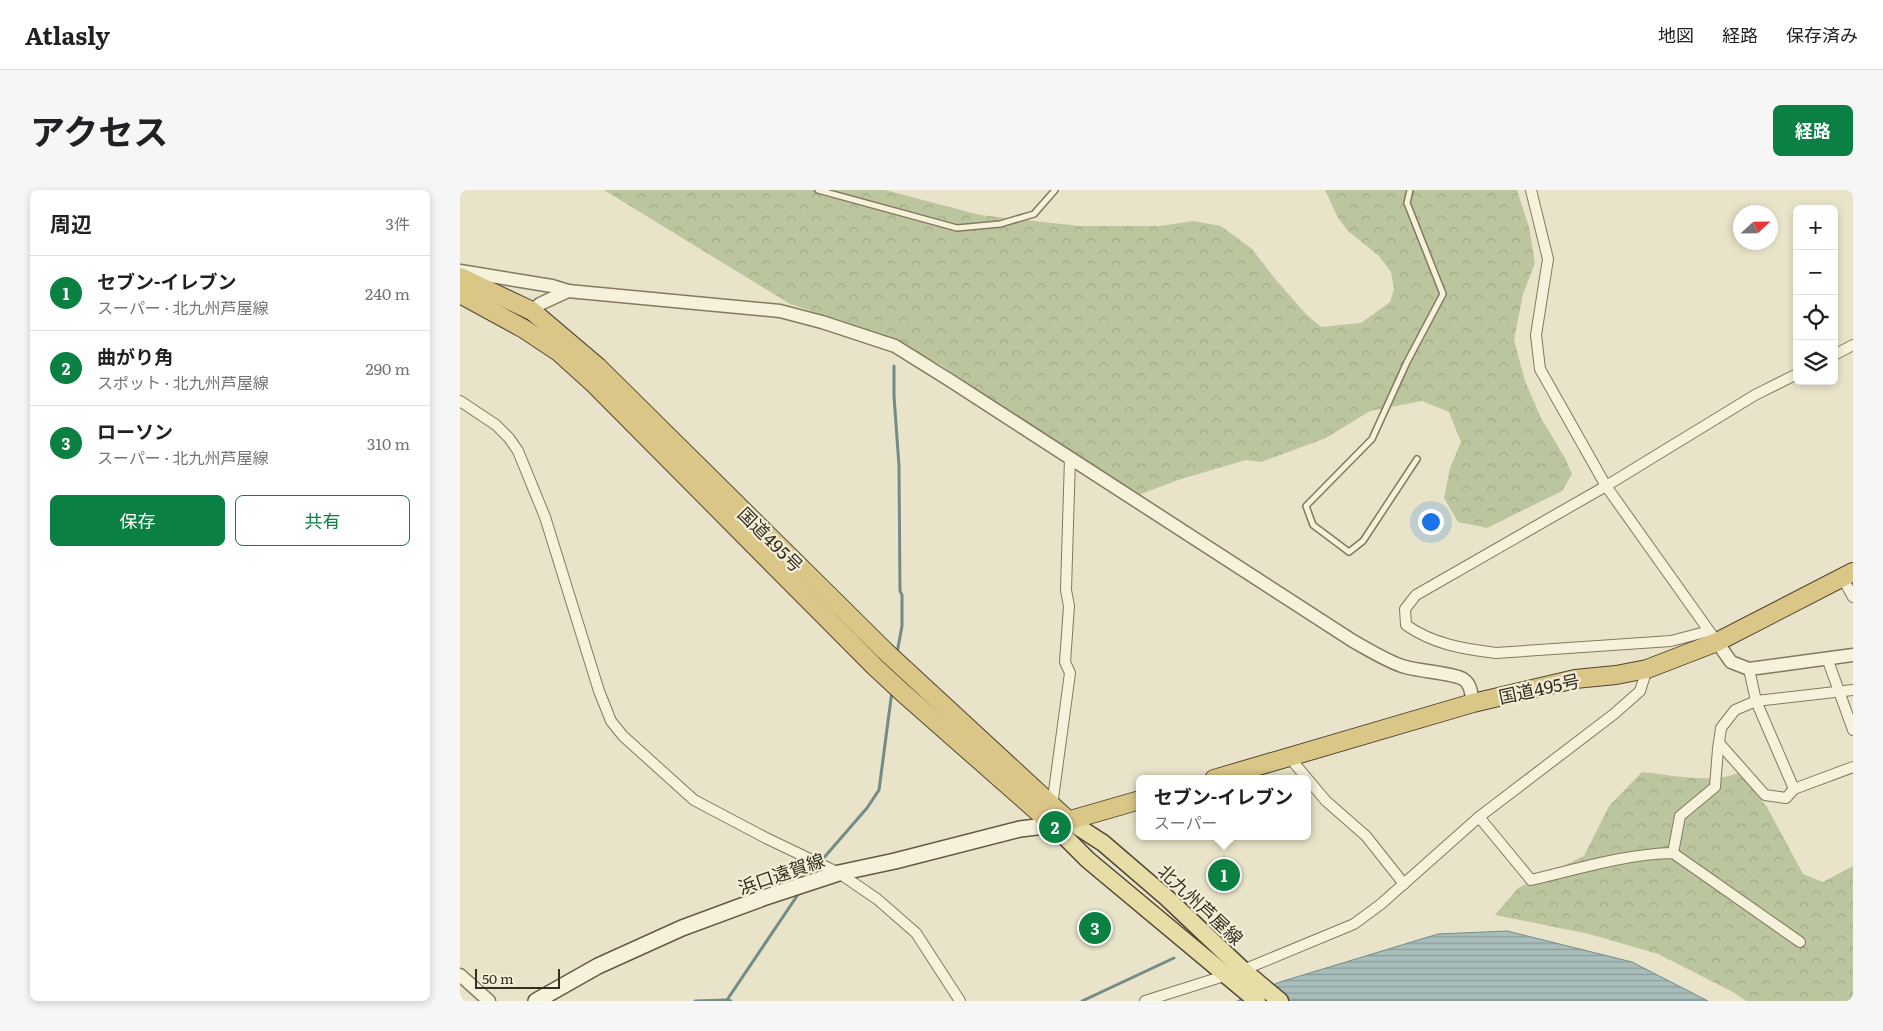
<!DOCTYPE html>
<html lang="ja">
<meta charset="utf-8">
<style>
:root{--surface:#fff;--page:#f6f6f6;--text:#202124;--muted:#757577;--line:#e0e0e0;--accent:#0b8043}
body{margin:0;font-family:Literata,"Noto Sans JP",serif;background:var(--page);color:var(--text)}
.controls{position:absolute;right:15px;top:15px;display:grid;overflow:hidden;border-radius:8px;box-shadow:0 2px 8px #0003}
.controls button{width:45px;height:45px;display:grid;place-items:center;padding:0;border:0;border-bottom:1px solid var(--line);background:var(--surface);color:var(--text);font:25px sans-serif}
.compass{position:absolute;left:1273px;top:15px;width:45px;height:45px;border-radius:50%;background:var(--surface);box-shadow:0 2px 8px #0003;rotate:68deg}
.scale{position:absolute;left:15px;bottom:12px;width:85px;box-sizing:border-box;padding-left:5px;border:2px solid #362e21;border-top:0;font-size:14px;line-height:18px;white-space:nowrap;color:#362e21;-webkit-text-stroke:4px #f2eed8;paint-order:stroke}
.you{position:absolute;left:970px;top:331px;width:18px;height:18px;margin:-12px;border:4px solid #fff;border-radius:50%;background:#1a73e8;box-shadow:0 0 0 8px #1a73e833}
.badge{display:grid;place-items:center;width:32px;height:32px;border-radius:50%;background:var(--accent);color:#fff;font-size:16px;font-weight:700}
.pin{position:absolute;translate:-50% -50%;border:2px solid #fff;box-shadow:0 1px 5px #0006}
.popup{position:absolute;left:676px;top:585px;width:175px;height:65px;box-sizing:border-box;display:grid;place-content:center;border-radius:8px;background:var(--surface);filter:drop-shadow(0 1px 4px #0005);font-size:16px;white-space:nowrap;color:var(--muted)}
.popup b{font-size:19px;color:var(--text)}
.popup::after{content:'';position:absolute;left:50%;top:100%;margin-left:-10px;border:10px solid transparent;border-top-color:var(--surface)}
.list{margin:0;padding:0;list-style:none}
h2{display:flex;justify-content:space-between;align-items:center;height:65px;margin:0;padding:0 20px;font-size:21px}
h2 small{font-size:16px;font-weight:400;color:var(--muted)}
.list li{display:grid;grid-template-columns:32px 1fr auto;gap:15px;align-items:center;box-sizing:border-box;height:75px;padding:0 20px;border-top:1px solid var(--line)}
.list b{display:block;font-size:19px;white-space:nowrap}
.list p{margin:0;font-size:16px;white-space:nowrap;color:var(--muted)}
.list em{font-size:16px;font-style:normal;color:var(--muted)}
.actions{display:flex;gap:10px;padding:15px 20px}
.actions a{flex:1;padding:11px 0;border:1px solid var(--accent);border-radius:8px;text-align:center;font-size:18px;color:var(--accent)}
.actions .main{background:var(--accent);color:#fff}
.icon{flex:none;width:28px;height:28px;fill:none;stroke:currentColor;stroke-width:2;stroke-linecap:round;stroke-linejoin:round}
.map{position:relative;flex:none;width:1393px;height:811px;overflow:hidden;border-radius:8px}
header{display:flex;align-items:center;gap:30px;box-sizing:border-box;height:70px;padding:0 25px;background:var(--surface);border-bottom:1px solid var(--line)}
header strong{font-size:24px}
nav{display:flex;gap:28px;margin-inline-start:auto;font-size:18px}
.intro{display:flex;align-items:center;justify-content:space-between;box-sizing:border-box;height:120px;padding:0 30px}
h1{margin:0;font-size:35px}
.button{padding:12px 22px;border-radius:8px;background:var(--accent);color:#fff;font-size:18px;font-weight:700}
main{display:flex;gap:30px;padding:0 30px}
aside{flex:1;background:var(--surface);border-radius:8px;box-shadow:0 2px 8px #0003}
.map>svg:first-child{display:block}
.forest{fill:url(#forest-crowns)}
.water{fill:url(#water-rules);stroke:#718c89}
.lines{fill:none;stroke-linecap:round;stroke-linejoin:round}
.stream{stroke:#718c89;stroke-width:3}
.service-casing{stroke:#847860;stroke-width:8}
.minor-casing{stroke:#847860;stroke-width:12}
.tertiary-casing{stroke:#847860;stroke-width:15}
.secondary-casing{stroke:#655943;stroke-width:18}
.primary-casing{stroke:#524633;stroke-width:19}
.trunk-casing{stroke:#524633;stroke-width:20}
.service{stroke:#f5f1db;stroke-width:5}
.minor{stroke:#f5f1db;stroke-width:10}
.tertiary{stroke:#f5f1db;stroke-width:12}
.secondary{stroke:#f5f1db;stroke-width:15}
.primary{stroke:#e7dda6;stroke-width:16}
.trunk{stroke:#dac686;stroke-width:18}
.labels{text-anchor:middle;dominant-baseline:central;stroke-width:4.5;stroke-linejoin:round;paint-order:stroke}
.street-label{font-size:18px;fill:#362e21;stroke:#f2eed8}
</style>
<header>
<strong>Atlasly</strong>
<nav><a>地図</a><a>経路</a><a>保存済み</a></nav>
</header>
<div class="intro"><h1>アクセス</h1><a class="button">経路</a></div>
<main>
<aside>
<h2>周辺<small>3件</small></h2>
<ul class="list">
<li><span class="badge">1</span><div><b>セブン-イレブン</b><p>スーパー · 北九州芦屋線</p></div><em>240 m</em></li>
<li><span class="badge">2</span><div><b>曲がり角</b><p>スポット · 北九州芦屋線</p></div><em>290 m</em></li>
<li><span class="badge">3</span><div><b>ローソン</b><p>スーパー · 北九州芦屋線</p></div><em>310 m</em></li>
</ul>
<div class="actions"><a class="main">保存</a><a>共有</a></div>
</aside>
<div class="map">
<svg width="1393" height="811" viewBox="0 0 1393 811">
<defs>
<pattern id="forest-crowns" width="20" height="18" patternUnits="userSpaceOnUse" patternTransform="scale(1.25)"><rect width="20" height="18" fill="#bcc69e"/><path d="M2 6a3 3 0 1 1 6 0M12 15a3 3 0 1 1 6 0" fill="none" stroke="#a2aa88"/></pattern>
<pattern id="water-rules" width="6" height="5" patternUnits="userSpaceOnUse" patternTransform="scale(1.25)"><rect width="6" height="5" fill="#a9bebb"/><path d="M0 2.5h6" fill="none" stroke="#8a9b98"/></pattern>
</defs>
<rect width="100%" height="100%" fill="#e9e4c9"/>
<g class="forest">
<path d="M144 0H425L520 25 620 36H700L733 31 761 36 792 59 816 90 846 124 861 137 901 133 930 112 934 99 931 82 919 66 888 41 878 28 865 0H1057L1069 37 1075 73 1063 104 1054 150 1065 191 1081 228 1105 268 1112 284 1102 301 1027 338 998 332 984 308 990 278 1001 252 989 222 962 211 910 221 866 248 801 272 786 270 721 289 681 304 666 303 481 175 406 139 330 114Z"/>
<path d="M1182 582C1212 585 1249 594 1279 583L1307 617 1343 684 1363 692 1393 676V811H1286L1273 802 1198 764 1129 744 1035 725 1058 698 1124 666 1149 616Z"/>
</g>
<path class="water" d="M1047 741 1172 772 1248 811H777L820 792 978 744Z"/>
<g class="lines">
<g class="stream">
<path d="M434 176V206L439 276 440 401 442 405V436L437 463"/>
<path d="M361 671 407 618 419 600 432 501"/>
<path d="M349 687 357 676"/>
<path d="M267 810 339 703"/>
<path d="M235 811 267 810 271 811"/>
<path d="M622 811 714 768"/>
</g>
<g class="service-casing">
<g id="service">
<path d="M358 0 497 38 540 34 574 24 595 0"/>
<path d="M950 0 947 13 983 104 947 172 912 249 846 316 853 335 889 362 903 351 957 269"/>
</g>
</g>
<g class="minor-casing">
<g id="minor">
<path d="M1071 0 1088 69 1076 145 1080 179 1146 296 1252 445"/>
<path d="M1374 165 1393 155"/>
<path d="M0 211 36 235 49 248 58 261 85 327 139 501 151 531 163 546 234 610 306 648 379 683 417 709 456 743 500 811"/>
<path d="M1382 387 1393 407"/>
<path d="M1249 441 1211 451 1036 463C1003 459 973 454 946 435L945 419 956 405 1146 296 1295 205 1337 184"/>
<path d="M1367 468 1393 540"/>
<path d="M1289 479 1296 511 1334 599"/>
<path d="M1259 553 1305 605 1326 608 1334 599 1393 577"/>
<path d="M829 567 866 611 906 646 944 694"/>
<path d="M592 616 610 483 605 472 609 416 606 400 610 268"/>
<path d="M1019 627 1071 690C1118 679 1165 664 1213 663L1340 752"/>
<path d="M1213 663 1220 626 1255 597 1258 559 1261 538 1275 520 1296 511 1393 500"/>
<path d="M685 811 783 780 894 734 921 714 1019 627 1154 524 1180 501 1187 479"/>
</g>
</g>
<g class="tertiary-casing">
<g id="tertiary">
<path d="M0 81 92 96 108 101"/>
<path d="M72 121 80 114 108 101 320 121 362 132 435 156 491 191 893 451C909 460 925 470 942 476 956 481 994 483 1003 489 1011 494 1011 503 1013 513"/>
<path d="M1257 452 1271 472 1289 479 1393 465"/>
<path d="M0 785 29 811"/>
</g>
</g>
<g class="secondary-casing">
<path id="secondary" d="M76 811 138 776 222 738 303 708 379 683 435 671 560 639 593 635"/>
</g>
<g class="primary-casing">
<g id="primary">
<path d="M609 631 643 653 707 708 783 780 820 811"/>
<path d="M593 635 628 670 797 811"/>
</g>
</g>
<g class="trunk-casing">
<g id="trunk">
<path d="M0 87 72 121 138 177 425 461 609 631"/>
<path d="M0 104 64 139 100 163 133 193 415 477 443 503 593 635 680 610"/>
<path d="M754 589 1013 513 1115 489 1156 485 1187 479 1257 452 1393 382"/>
</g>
</g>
<use href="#service" class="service"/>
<use href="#minor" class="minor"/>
<use href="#tertiary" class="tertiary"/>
<use href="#secondary" class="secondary"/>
<use href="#primary" class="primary"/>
<use href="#trunk" class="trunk"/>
</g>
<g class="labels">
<g class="street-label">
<text transform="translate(311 349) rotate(45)">国道495号</text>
<text transform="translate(1079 498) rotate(-12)">国道495号</text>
<text transform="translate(321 683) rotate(-19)">浜口遠賀線</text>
<text transform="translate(741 714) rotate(43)">北九州芦屋線</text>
</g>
</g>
</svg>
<div class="controls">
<button>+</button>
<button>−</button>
<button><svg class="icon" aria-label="locate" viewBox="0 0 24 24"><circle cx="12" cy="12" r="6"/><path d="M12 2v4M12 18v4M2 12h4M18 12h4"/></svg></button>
<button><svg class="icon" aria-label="layers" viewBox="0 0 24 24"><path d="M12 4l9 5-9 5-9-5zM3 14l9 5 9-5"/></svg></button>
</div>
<svg class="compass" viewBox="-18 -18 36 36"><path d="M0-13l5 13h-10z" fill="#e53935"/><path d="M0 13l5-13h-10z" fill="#757577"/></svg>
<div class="scale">50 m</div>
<div class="you"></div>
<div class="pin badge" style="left:764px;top:685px">1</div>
<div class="popup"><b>セブン-イレブン</b>スーパー</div>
<div class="pin badge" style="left:595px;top:637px">2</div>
<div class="pin badge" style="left:635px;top:738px">3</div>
</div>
</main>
